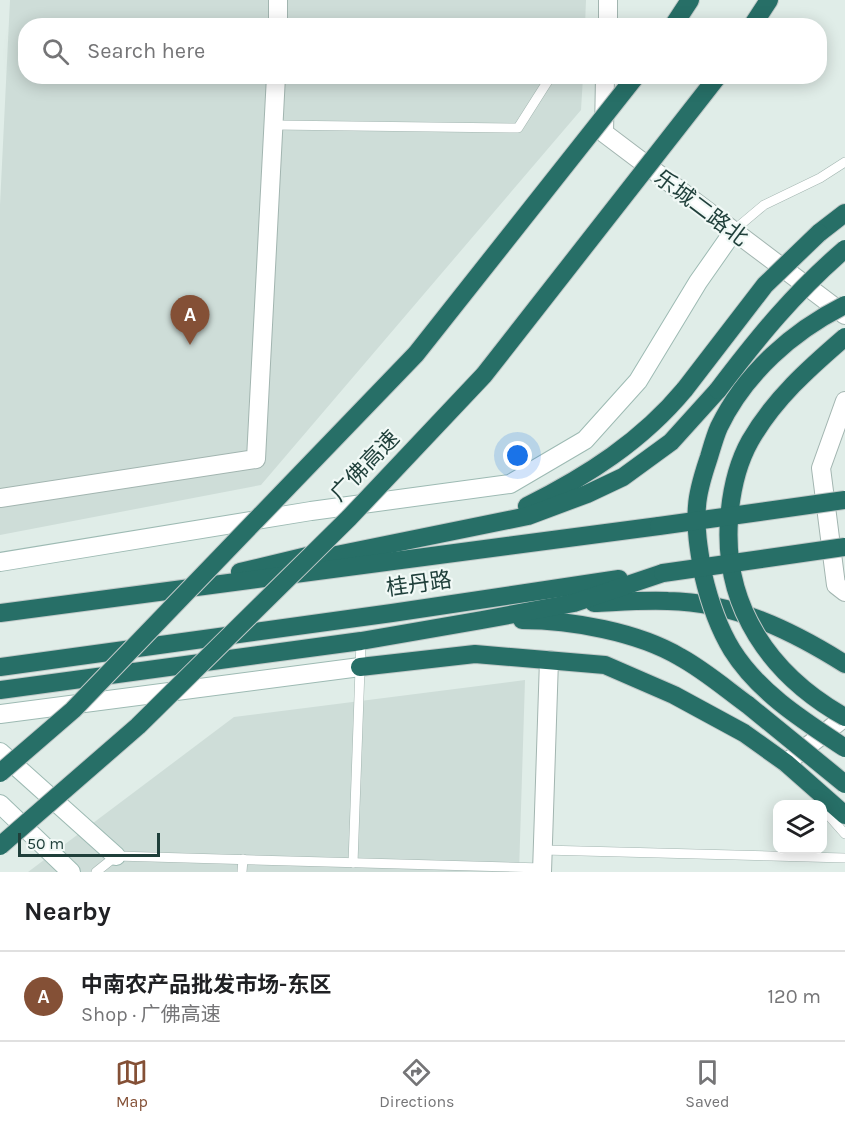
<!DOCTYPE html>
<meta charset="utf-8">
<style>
:root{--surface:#fff;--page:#f2f2f2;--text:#202124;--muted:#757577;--line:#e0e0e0;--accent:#845036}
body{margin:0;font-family:Karla,"Noto Sans SC",sans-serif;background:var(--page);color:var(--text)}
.controls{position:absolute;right:18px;bottom:18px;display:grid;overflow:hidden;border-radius:12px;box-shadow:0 3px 15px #0003}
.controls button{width:54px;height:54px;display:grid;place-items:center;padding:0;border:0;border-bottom:2px solid var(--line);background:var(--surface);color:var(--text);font:30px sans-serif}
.scale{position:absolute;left:18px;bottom:15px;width:142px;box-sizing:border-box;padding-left:6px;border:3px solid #1f3f3a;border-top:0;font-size:16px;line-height:21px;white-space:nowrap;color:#1f3f3a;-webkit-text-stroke:4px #f1f9f6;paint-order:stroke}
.you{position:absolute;left:518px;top:456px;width:21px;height:21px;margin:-15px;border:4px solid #fff;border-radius:50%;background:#1a73e8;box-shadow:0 0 0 9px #1a73e833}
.badge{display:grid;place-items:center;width:39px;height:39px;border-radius:50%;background:var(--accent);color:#fff;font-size:20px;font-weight:700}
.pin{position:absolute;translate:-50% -50px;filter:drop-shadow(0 2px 3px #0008)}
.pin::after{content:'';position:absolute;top:32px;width:21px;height:18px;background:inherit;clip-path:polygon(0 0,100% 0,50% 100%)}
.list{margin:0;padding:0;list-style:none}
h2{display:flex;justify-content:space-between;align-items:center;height:78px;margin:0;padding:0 24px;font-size:26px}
h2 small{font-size:20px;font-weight:400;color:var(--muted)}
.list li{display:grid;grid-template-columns:39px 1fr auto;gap:18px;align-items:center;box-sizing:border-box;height:90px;padding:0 24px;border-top:2px solid var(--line)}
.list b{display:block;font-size:22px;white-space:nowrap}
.list p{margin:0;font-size:20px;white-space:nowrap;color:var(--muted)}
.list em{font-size:20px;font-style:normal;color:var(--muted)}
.icon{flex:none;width:33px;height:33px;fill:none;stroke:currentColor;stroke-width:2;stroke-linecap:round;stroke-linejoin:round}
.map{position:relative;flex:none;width:845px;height:872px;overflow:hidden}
.search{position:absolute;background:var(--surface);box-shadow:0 3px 15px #0003;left:18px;right:18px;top:18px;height:66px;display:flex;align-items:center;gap:15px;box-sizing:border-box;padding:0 21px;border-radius:24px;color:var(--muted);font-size:22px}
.sheet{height:168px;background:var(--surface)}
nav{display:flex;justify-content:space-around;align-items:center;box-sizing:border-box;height:84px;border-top:2px solid var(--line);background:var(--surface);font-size:16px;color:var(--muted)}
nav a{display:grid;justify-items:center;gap:3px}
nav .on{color:var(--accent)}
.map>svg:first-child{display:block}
.built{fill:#ceddd8}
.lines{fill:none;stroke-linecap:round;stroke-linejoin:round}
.lane-casing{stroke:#a2b5b0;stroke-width:10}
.street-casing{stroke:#a2b5b0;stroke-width:20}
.secondary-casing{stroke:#9dbab3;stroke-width:20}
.highway-casing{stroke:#c0c9c8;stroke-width:20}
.lane{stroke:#fff;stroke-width:9}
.street{stroke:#fff;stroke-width:18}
.secondary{stroke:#fff;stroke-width:18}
.highway{stroke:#276f67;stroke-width:18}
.highway-bridge-casing{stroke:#c0c9c8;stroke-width:20;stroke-linecap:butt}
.highway-bridge{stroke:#276f67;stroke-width:18}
.labels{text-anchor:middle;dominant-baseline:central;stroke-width:4.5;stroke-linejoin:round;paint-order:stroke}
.street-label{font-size:22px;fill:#1f3f3a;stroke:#f1f9f6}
</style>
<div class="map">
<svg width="845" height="872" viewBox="0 0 845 872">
<rect width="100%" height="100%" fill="#e0ede8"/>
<g class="built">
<path d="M10 0H586L585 26H26V76L583 77 581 110 261 485 0 535V205Z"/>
<path d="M525 680 519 872H28L234 717Z"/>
</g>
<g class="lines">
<g class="lane-casing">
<g id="lane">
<path d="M275 125 518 128 551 76"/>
<path d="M733 231 764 205 820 178 845 162"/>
<path d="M822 808 845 834"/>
<path d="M543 850 845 858"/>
<path d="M353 863 361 641"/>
<path d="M96 872 116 856 542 868"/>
<path d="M242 872 243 859"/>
</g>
</g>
<g class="street-casing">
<g id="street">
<path d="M278 26V0"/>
<path d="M608 26V0"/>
<path d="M605 76 604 133 845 315"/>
<path d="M845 401 821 468 836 585 845 592"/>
<path d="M0 498 256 459 276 76"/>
<path d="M786 763 845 717"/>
<path d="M542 872 549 660"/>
</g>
</g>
<g class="secondary-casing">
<g id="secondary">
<path d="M0 562 311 511 510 484 585 440 638 381 698 282 733 232"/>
<path d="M0 714 360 667"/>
<path d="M0 752 116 856"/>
<path d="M0 804 71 872"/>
</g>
</g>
<g class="highway-casing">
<g id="highway">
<path d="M673 26 690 0"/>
<path d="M752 26 769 0"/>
<path d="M819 233 845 213"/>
<path d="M527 506C587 476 642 441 685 389"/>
<path d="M297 563 528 516 587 494 623 477 671 442 718 390"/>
<path d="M240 572 307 556"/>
<path d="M594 603C618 602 643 600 668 601 733 602 791 630 845 664"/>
<path d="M0 613 659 526"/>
<path d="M522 620C571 620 638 632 680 657 704 670 726 689 748 705"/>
<path d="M0 667 392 613 619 579"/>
<path d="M360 667 475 654 605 665 674 695 744 733 786 763 845 815"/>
<path d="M0 690 361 641 482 620 574 603 663 573"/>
</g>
</g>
<use href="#lane" class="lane"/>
<use href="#street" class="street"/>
<use href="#secondary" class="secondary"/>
<use href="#highway" class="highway"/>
<g class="highway-bridge-casing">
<g id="highway-bridge">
<path d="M845 305C793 331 745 373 719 427 715 436 712 447 709 457 704 472 698 489 697 506 695 529 699 551 703 574 709 600 718 627 732 650 759 693 804 721 845 748"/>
<path d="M845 337C809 368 774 399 750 441 736 466 731 492 729 520 723 607 770 675 845 717"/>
<path d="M685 389 765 285 819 233"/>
<path d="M718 390C759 336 794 293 845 249"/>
<path d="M659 526 845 500"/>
<path d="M663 573 845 547"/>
<path d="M748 705 845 784"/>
<path d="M0 773 73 710 416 354 636 76"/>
<path d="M0 846 138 726 349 518 484 375 718 76"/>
</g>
</g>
<use href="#highway-bridge" class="highway-bridge"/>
</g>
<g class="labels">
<g class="street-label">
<text transform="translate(701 208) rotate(37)">乐城二路北</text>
<text transform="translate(365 466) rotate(-46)">广佛高速</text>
<text transform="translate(419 584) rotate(-8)">桂丹路</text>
</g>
</g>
</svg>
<div class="controls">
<button><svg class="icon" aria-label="layers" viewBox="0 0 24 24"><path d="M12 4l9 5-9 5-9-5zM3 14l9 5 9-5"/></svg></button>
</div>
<div class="scale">50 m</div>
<div class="you"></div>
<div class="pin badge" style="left:190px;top:345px">A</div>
<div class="search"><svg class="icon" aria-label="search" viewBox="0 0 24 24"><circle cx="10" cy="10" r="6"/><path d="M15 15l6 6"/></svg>Search here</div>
</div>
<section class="sheet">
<h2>Nearby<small></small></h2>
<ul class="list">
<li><span class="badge">A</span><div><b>中南农产品批发市场-东区</b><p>Shop · 广佛高速</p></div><em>120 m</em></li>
</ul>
</section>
<nav>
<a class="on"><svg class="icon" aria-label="map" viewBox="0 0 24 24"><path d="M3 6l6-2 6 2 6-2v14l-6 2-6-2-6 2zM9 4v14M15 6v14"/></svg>Map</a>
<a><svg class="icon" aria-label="directions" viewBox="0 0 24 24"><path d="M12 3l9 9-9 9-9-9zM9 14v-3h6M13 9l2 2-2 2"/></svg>Directions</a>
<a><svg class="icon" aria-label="saved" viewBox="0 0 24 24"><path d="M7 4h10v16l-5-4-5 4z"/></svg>Saved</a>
</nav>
